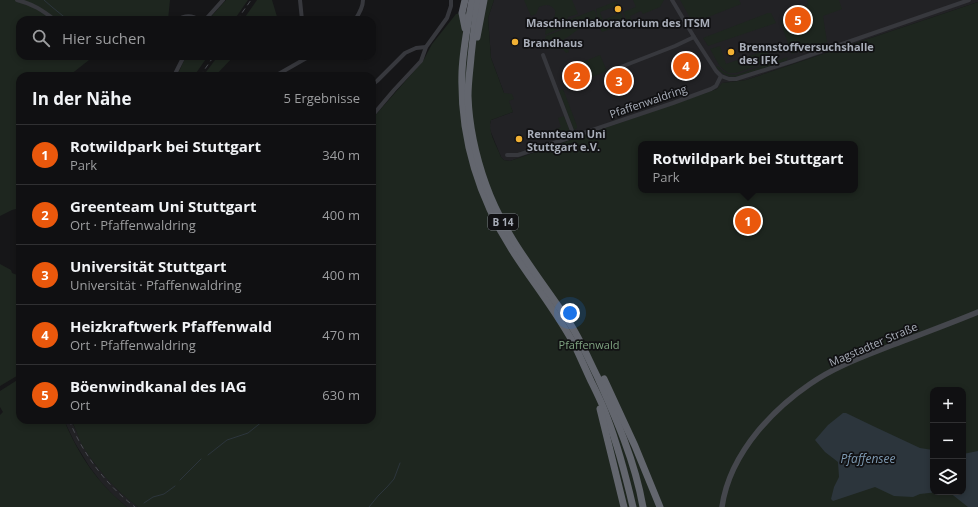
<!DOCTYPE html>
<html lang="de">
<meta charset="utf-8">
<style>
:root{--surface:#101012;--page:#19191b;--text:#f1f3f6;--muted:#9c9d9f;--line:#303032;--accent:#ea580c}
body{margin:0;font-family:"Open Sans",sans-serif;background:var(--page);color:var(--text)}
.controls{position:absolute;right:12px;bottom:12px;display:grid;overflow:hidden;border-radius:8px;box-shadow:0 2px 6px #0003}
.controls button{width:36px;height:36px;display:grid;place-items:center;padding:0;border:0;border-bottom:1px solid var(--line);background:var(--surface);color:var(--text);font:20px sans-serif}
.you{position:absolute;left:570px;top:313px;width:14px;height:14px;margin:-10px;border:3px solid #fff;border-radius:50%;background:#1a73e8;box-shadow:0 0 0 6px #1a73e833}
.badge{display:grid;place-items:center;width:26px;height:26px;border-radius:50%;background:var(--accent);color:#fff;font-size:13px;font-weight:700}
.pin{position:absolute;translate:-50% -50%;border:2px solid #fff;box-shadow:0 1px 4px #0006}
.popup{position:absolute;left:638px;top:141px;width:220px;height:52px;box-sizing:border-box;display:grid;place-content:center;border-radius:8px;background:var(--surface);filter:drop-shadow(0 1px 3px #0005);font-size:13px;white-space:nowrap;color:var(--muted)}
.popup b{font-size:15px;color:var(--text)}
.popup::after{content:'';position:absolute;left:50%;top:100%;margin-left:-8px;border:8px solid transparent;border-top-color:var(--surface)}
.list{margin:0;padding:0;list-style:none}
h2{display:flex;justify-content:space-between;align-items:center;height:52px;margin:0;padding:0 16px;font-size:17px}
h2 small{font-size:13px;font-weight:400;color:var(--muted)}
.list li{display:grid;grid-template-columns:26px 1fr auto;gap:12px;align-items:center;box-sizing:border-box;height:60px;padding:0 16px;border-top:1px solid var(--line)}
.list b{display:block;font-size:15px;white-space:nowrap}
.list p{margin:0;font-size:13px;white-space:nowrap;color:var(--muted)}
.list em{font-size:13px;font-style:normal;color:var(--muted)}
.icon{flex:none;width:22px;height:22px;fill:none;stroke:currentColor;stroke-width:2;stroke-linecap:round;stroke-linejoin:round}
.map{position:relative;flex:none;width:978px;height:507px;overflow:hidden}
.search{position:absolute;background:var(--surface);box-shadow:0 2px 6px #0003;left:16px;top:16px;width:360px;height:44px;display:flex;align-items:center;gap:10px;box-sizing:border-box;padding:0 14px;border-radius:12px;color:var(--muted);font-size:15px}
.panel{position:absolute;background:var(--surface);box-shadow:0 2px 6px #0003;left:16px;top:72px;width:360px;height:352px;border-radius:12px}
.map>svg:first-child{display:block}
.built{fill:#222225}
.green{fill:#1e261f;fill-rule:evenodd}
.water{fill:#2c353c}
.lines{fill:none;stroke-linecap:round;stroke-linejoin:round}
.stream{stroke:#2c353c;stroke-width:1}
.street{stroke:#37383d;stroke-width:4}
.secondary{stroke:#45474d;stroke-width:5.5}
.highway{stroke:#63666e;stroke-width:7}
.rail{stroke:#4a4c52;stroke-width:1;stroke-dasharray:5 4;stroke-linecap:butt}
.poi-dot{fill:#f2b134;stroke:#111113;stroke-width:1.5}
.labels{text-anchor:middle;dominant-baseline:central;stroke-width:3.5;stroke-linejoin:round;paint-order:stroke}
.shield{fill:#111113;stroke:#7b7e86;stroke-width:1}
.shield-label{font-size:10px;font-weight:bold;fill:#a8adb8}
.poi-label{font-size:11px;font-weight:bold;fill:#a8adb8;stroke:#111113;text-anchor:start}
.street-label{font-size:11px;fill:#a8adb8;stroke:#111113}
.park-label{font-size:11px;fill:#7fa381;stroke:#111113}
.water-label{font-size:12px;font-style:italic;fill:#7f9bb3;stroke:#111113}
</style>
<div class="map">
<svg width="978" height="507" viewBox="0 0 978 507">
<rect width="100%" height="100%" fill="#161618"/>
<g class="built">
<path d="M494 0H978V2L746 80 723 83 717 89 510 161 504 160 501 157 490 130V124L491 120 513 112 504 93 491 58 488 18Z"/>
<path d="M64 420H71L82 443 94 463 107 478 119 491 138 507H127L114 496 101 482 89 466 75 443Z"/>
</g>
<g class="green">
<path d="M0 0H170L168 20H20V56H94L70 75V76H20V208L12 210 0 216Z"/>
<path d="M226 0H248L234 20H208Z"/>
<path d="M257 0H272L278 20H243Z"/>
<path d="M486 0H494L488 18 491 58 504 93 512 94 514 99 509 101 513 112 491 120C487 131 497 146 501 157L504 160 510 161 717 89 722 83 746 80 978 2V507H138C115 490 95 467 81 443 78 435 75 427 71 420H372V119L423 61 432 44 456 14 485 6ZM641 144H855V190H641ZM933 390H963V492H933Z"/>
<path d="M524 0H572L578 14 568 17 565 26 563 27 545 35 547 22C553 21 556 16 555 10 550 4 546 4 539 7L536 14 531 16Z"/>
<path d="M633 0H664L660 7 643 14 641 11 630 16 632 21 628 23 623 12 636 7Z"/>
<path d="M680 0H739L741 4 693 23Z"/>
<path d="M807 0H839L842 9 823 16 827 42 792 54 780 21 785 19 789 27 809 19 804 7 808 4Z"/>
<path d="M617 1 619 5 600 12 603 20 621 13 626 23 602 32C595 23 598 18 596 9Z"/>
<path d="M594 10 596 13V22L587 28 584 25 568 37 564 39 569 52 566 53 562 48 559 47 557 42 556 43 555 40 551 42 550 44 551 48 549 47 545 39 546 36 566 28 571 19Z"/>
<path d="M768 13H771L776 23 708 46 703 38Z"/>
<path d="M720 46 726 64 767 50 771 61 736 73H728L724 70 719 65 710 49Z"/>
<path d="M600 55 607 71 589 78 585 68 577 71 576 67 579 66 578 64Z"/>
<path d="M186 56H208L194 76H177Z"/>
<path d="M218 56H234L215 76H203Z"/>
<path d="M788 57 786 61 736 77C727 77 722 74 716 67L718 66C723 72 727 75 736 75Z"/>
<path d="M563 89 577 126V128L574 130 559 91Z"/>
<path d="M564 116 570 131 553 136 547 133 561 127 558 118Z"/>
<path d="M0 264 11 270 12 273 20 276V374L0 386Z"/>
<path d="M20 377V420H64C79 456 97 482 127 507H0V415L3 412 0 407V391L19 379Z"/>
</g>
<g class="water">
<path d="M843 413H846L873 426 920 448 933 450V492H938L920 494 913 497 894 496 875 487 833 501 831 499 834 487 839 477 838 462 825 452 815 440 828 425Z"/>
<path d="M978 451V507H968L949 492H963V454Z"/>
</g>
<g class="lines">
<g class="stream">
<path d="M44 0 52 7 68 20"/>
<path d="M208 455 227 440 248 433 263 421"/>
<path d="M180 480 201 459"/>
<path d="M144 503 153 497 164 494 175 486"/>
<path d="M369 507 378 496 387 487 394 479 400 463"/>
</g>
<g class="street">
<path d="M17 0C33 4 42 10 55 20"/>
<path d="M300 0 302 20"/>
<path d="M672 0 694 37 716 71 721 76 729 79H736L793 61 969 0"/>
<path d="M177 20C185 15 192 15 199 20"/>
<path d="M205 20 223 0"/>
<path d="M355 20C359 14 363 7 363 0"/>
<path d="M543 55 574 136"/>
<path d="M613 70 675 46 694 37"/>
<path d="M174 76 184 56"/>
<path d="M275 76 310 56"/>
<path d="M372 85 377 81 405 53 416 48 426 47"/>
<path d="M372 116 394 90 421 61 426 47 447 18 451 6V0"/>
<path d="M507 155H518L673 103 711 89 716 86 721 76"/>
<path d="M18 241 20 242"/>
</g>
<path class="secondary" d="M722 507C726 478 740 453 758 431 773 413 791 397 810 384 834 367 862 357 890 346 919 335 949 324 978 312"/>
<g class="highway">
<path d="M465 0 462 13 465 28"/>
<path d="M472 0C468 24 463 48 462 72 460 135 478 196 512 250 533 283 558 313 576 348 581 359 586 370 591 381 597 393 603 405 607 417 618 446 626 477 633 507"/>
<path d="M478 0C475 19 473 38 471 57 470 70 468 83 468 96 469 126 476 157 486 185 504 236 540 278 569 322 580 339 588 358 597 376 616 418 635 461 643 507"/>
<path d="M477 37 484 0"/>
<path d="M604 379 635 446 660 507"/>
<path d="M600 409 624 507"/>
</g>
<g class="rail">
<path d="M237 20 251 0"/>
<path d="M200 76 214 56"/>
<path d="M69 420C83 454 106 485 135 507"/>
</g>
</g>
<g class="poi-dot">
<circle cx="618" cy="9" r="4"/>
<circle cx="515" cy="42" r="4"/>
<circle cx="731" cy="52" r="4"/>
<circle cx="519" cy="139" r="4"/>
</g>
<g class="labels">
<rect class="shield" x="488" y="214" width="30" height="16" rx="3"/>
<g class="shield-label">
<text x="503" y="222">B 14</text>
</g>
<g class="poi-label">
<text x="618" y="22" text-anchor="middle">Maschinenlaboratorium des ITSM</text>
<text x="523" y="42">Brandhaus</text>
<text x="739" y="46">Brennstoffversuchshalle<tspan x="739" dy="13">des IFK</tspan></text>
<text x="527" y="133">Rennteam Uni<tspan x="527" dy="13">Stuttgart e.V.</tspan></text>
</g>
<g class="street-label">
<text transform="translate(648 101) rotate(-19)">Pfaffenwaldring</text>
<text transform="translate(873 344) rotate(-23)">Magstadter Straße</text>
</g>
<g class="park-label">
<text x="589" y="344">Pfaffenwald</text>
</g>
<g class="water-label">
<text x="868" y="458">Pfaffensee</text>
</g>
</g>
</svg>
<div class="controls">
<button>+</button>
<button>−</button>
<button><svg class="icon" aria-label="layers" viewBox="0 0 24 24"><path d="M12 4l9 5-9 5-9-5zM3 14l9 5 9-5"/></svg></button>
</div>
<div class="you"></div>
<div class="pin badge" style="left:748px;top:221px">1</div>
<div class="popup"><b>Rotwildpark bei Stuttgart</b>Park</div>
<div class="pin badge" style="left:577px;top:76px">2</div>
<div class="pin badge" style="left:619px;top:81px">3</div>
<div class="pin badge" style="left:686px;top:66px">4</div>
<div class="pin badge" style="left:798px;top:20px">5</div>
<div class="search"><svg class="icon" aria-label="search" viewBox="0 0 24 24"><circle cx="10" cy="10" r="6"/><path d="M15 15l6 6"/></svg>Hier suchen</div>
<section class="panel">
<h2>In der Nähe<small>5 Ergebnisse</small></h2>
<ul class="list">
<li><span class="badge">1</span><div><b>Rotwildpark bei Stuttgart</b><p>Park</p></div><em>340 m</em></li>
<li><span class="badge">2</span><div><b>Greenteam Uni Stuttgart</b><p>Ort · Pfaffenwaldring</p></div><em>400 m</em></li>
<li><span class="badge">3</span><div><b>Universität Stuttgart</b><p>Universität · Pfaffenwaldring</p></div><em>400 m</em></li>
<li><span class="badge">4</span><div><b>Heizkraftwerk Pfaffenwald</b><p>Ort · Pfaffenwaldring</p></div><em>470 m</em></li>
<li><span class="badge">5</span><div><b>Böenwindkanal des IAG</b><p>Ort</p></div><em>630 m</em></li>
</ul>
</section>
</div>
